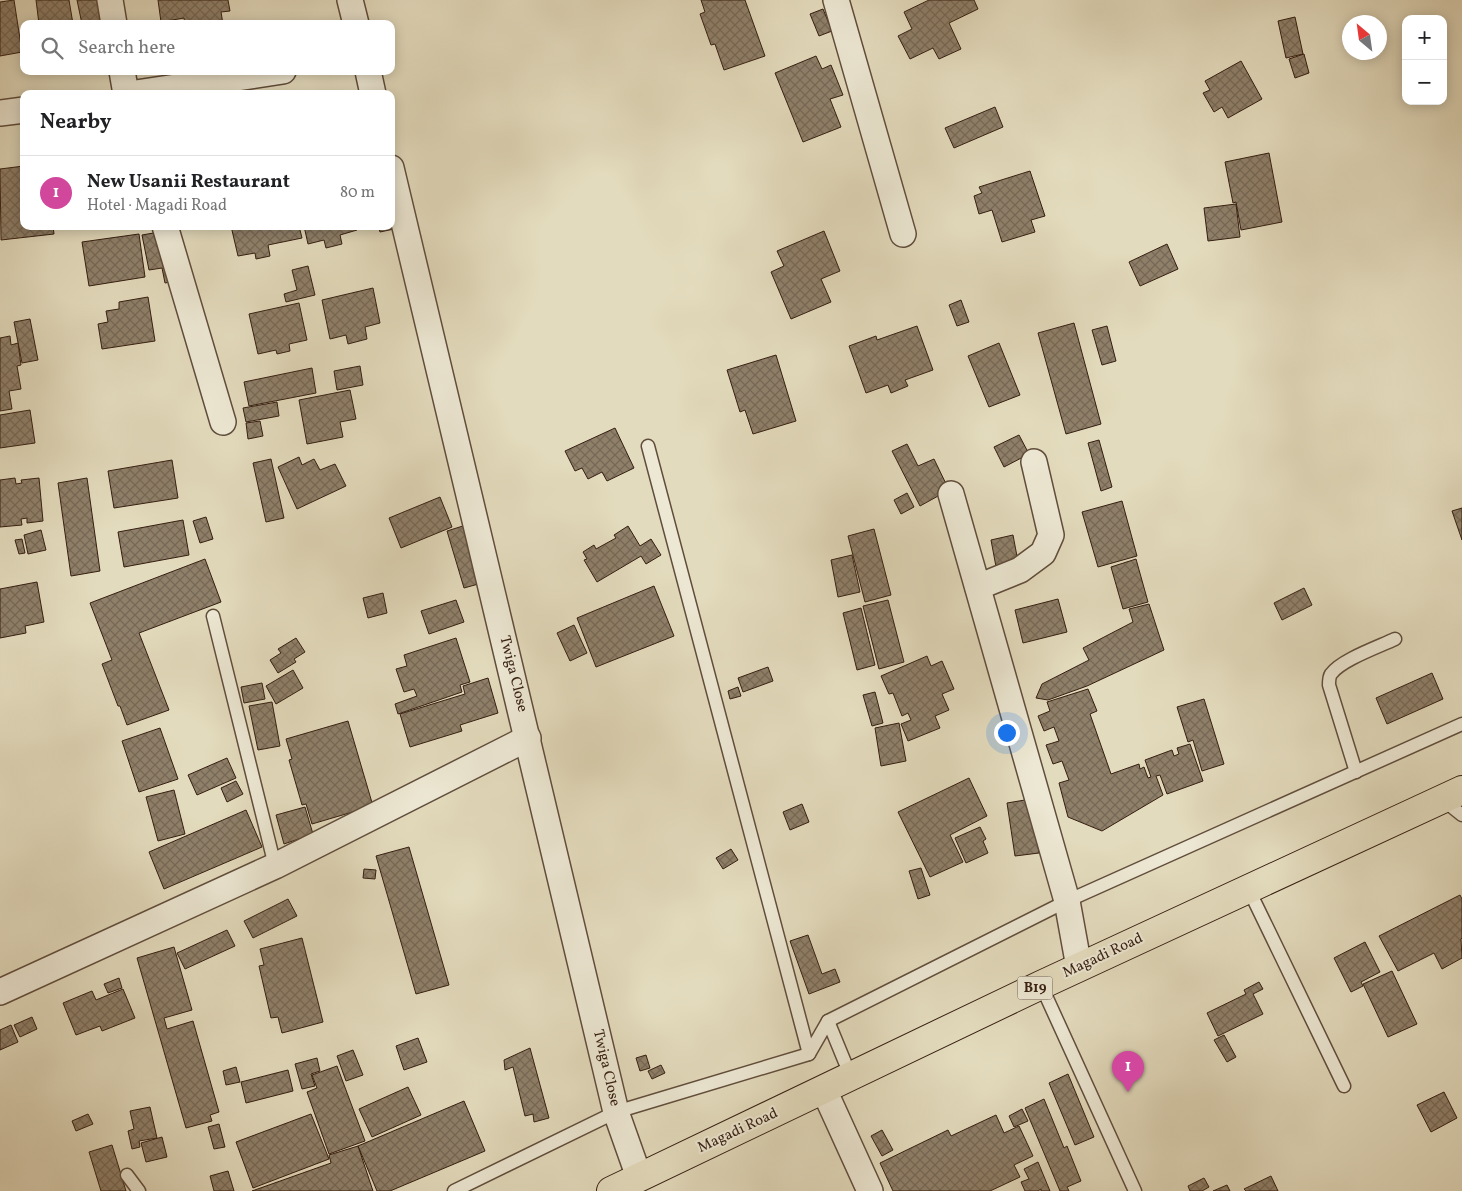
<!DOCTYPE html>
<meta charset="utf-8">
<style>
:root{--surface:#fff;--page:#f2f2f2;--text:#202124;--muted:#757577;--line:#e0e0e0;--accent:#7c3aed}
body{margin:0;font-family:Vollkorn,serif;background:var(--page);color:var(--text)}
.controls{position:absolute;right:15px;top:15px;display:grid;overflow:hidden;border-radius:10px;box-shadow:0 2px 12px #0003}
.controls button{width:45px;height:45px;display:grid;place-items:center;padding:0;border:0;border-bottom:1px solid var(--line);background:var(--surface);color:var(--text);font:25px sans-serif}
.compass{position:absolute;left:1342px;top:15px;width:45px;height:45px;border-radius:50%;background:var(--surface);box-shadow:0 2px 12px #0003;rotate:331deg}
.you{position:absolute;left:1006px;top:732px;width:18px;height:18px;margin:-12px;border:4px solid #fff;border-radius:50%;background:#1a73e8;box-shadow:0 0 0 8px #1a73e833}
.badge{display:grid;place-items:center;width:32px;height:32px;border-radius:50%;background:var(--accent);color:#fff;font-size:16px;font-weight:700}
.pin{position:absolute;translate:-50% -41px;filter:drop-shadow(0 1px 2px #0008)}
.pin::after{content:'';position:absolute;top:26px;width:18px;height:15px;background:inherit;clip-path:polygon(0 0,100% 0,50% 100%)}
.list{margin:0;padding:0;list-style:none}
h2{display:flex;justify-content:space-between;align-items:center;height:65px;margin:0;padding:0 20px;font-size:21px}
h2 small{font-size:16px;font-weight:400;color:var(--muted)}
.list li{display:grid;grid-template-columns:32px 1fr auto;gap:15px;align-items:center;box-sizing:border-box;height:75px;padding:0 20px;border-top:1px solid var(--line)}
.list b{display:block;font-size:19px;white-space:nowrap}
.list p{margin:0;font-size:16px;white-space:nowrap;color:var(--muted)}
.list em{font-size:16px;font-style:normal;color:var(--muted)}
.icon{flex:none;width:28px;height:28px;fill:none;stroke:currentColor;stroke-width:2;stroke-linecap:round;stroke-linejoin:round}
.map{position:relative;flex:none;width:1462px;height:1191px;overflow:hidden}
.search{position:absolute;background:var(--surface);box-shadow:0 2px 12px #0003;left:20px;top:20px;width:375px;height:55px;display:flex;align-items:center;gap:12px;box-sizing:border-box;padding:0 18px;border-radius:10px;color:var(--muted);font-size:19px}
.panel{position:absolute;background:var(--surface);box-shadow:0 2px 12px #0003;left:20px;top:90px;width:375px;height:140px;border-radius:10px}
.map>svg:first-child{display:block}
.building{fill:url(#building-cross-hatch);stroke:#351e11}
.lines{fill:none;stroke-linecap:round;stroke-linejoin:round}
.lane-casing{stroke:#604d3c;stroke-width:15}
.street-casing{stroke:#604d3c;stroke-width:28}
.highway-casing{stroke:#351e11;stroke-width:30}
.lane{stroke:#ede8d4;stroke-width:12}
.street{stroke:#ede8d4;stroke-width:25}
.highway{stroke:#e3dbbd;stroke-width:28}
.labels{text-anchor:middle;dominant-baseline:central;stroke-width:4;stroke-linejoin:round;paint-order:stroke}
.shield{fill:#ede8d4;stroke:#6c5b4c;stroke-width:1}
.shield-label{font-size:14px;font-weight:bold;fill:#351e11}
.street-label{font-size:15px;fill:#351e11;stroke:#ede8d4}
</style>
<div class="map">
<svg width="1462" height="1191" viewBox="0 0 1462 1191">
<defs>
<pattern id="building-cross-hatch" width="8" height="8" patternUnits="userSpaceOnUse" patternTransform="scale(1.25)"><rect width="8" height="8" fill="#8f806a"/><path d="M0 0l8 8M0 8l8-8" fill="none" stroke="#766856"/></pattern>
</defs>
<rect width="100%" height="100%" fill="#e3dbbd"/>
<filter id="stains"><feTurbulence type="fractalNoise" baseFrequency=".004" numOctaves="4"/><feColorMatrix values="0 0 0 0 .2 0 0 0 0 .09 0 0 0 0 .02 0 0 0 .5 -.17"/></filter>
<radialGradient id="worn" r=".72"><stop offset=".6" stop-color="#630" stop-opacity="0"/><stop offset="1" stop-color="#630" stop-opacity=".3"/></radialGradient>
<g class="building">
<path d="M14 0 22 52 0 56V2Z"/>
<path d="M36 0H69L73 24H39Z"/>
<path d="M77 0H107L112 24H82Z"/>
<path d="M158 0H228L230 11 221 12 223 24H185L184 18 161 22Z"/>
<path d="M701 0H745L765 56 724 70 715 44 711 45 700 14 705 12Z"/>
<path d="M929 0H974L978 9 949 23 961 49 939 59 933 48 910 59 898 36 912 29 904 12Z"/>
<path d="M823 9 832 31 819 36 810 14Z"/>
<path d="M1295 17 1303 54 1286 58 1278 21Z"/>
<path d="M1304 54 1309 73 1295 78 1289 59Z"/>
<path d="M816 56 822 69 831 65 843 95 830 99 841 127 803 142 775 73Z"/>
<path d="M1241 61 1262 99 1228 118 1222 107 1214 112 1203 93 1210 90 1205 81Z"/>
<path d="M995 107 1003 127 954 148 945 128Z"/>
<path d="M1269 153 1282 222 1241 230 1236 202 1233 203 1225 162Z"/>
<path d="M24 166V226H53L54 234 1 240 0 169Z"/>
<path d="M1030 171 1045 216 1031 220 1035 232 1002 242 992 210 979 214 974 196 982 193 979 187Z"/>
<path d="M1236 204 1240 237 1208 241 1204 208Z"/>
<path d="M391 219 394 229 380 232 378 226H391Z"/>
<path d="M231 226H299L302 238 268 245 270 256 256 259 255 253 238 256Z"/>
<path d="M304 226H356L357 230 340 235 342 244 326 248 324 240 308 244Z"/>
<path d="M165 231 175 281 165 283 162 268 149 270 142 235Z"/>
<path d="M824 231 840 271 821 279 831 302 791 319 771 272 784 266 777 251Z"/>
<path d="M139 234 145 277 89 286 82 242Z"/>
<path d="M1167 244 1178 269 1140 286 1129 262Z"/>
<path d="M308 266 315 295 286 302 284 294 297 290 292 270Z"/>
<path d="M373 288 380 323 365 327 367 339 348 344 346 335 330 339 322 300Z"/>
<path d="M148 297 155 341 102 349 98 324 108 322 106 311 119 309V302Z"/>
<path d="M961 300 969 322 957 326 949 305Z"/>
<path d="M299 303 307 340 289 344 290 351 277 354 276 350 258 354 249 314Z"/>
<path d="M30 319 38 360 22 363 14 322Z"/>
<path d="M1074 323 1101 424 1066 434 1038 333Z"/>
<path d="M917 326 933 370 905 380 908 386 891 393 888 385 866 393 849 346 876 336 877 340Z"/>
<path d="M1107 326 1116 361 1102 365 1092 330Z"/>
<path d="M10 336 11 345 18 343 21 365 17 366 21 389 9 391 12 409 0 411V338Z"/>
<path d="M999 343 1020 395 989 407 968 356Z"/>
<path d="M776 355 796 421 753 434 745 410 740 412 727 370Z"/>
<path d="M360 366 363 385 337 390 334 371Z"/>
<path d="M312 368 316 393 249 406 244 382Z"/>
<path d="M350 390 356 419 340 422 343 437 307 444 299 400Z"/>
<path d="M277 402 279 416 246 422 243 408Z"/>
<path d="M30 410 35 443 0 448V415Z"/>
<path d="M260 421 263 436 248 439 246 423Z"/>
<path d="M615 428 634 468 607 481 602 472 588 479 582 468 575 471 565 451Z"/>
<path d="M1019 435 1029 454 1004 467 994 447Z"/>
<path d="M1099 440 1112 487 1101 491 1088 443Z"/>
<path d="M907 444 918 466 934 459 949 490 920 506 892 451Z"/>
<path d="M299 457 302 465 314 459 320 470 335 464 346 486 297 509 278 467Z"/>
<path d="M271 459 284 518 266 522 253 463Z"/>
<path d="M172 460 178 498 114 508 108 471Z"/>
<path d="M15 478 16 484 22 483 21 480 39 478 43 521 27 523V518L21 519 22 525 0 527V480Z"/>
<path d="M87 478 100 571 71 576 58 483Z"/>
<path d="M907 493 914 507 901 514 894 500Z"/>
<path d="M440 497 452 527 401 548 389 518Z"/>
<path d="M1122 501 1137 556 1098 567 1082 512Z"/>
<path d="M1462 508V540L1452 511Z"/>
<path d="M206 517 213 539 200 543 193 521Z"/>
<path d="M183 520 189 555 124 567 118 532Z"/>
<path d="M466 525 482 583 464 588 447 531Z"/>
<path d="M628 526 640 546 651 539 661 555 646 564 641 556 597 582 584 560 587 559 583 552 594 545 596 549 616 538 614 535Z"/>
<path d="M874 529 891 595 865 602 848 536Z"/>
<path d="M41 530 46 550 28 554 24 535Z"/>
<path d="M1013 535 1019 567 997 572 991 540Z"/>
<path d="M22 539 25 553 19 554 15 540Z"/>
<path d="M852 555 860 592 838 597 831 560Z"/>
<path d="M205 559 221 602 139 633 169 710 127 725 120 706H118L102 664 112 660 90 603Z"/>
<path d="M1136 559 1148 602 1123 609 1111 567Z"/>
<path d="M37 582 44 622 25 626 26 633 0 638V589Z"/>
<path d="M654 586 674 636 596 667 577 618Z"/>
<path d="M1304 588 1312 605 1282 620 1274 603Z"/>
<path d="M383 593 387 613 368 618 363 598Z"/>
<path d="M1058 599 1067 632 1023 643 1015 610Z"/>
<path d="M456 600 464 622 429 634 421 611Z"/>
<path d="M888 600 904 662 879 669 863 606Z"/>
<path d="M1149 604 1164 650 1087 686 1048 700 1036 698 1042 684 1089 660 1083 648 1133 622 1129 609Z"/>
<path d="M861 608 875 665 857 670 843 613Z"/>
<path d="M574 625 587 653 570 661 557 633Z"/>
<path d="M296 638 305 652 294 659 296 662 278 673 270 660 281 653 278 649Z"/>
<path d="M456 638 470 682 460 685 462 692 398 714 395 704 417 696 414 689 404 692 396 669 407 666 404 655Z"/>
<path d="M927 656 931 666 942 661 954 689 942 694 949 710 935 716 940 728 908 741 901 724 911 720 908 713 902 716 893 693 889 694 881 676Z"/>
<path d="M768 667 773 681 743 692 738 678Z"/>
<path d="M293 670 303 688 276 704 266 686Z"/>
<path d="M1432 673 1443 699 1387 724 1376 698Z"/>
<path d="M488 678 498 713 460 725 462 731 410 747 400 714 465 694 463 686Z"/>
<path d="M262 683 265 699 244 703 241 687Z"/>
<path d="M738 687 741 696 730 699 728 691Z"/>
<path d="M1088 689 1097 711 1090 714 1111 774 1139 764 1140 769 1144 767 1148 778 1151 777 1145 760 1172 750 1174 756 1179 754 1177 748 1190 744 1203 781 1167 794 1160 775 1156 776 1163 795 1102 831 1068 817 1059 783 1069 780 1062 761 1053 764 1046 745 1059 741 1054 727 1044 731 1038 716 1050 711 1047 702Z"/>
<path d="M875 692 883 723 872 726 863 695Z"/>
<path d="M1204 699 1224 764 1202 771 1193 740 1188 742 1177 707Z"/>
<path d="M272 702 280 746 258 750 249 706Z"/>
<path d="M348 721 373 806 312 824 306 804 302 805 289 760 292 759 286 739Z"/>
<path d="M899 723 906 761 881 766 875 728Z"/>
<path d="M160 728 178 779 139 792 122 741Z"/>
<path d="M227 758 236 778 197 795 188 775Z"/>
<path d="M969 778 987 816 950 835 963 862 930 877 898 812Z"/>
<path d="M236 781 243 794 227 802 221 788Z"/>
<path d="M174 790 185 834 158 841 146 797Z"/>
<path d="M1031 799 1039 853 1015 856 1007 803Z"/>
<path d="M802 804 809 822 790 830 783 812Z"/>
<path d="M305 807 313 834 284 844 276 815Z"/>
<path d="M246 810 262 847 164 889 149 852Z"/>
<path d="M980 827 986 839 983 841 988 853 966 863 955 838Z"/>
<path d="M409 847 449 985 416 994 376 856Z"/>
<path d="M731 849 738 860 723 869 716 858Z"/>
<path d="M921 868 930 895 918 899 909 871Z"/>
<path d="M364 869 376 870 375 879 363 878Z"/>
<path d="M1460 895 1462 899V938L1461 939 1462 958 1442 969 1434 953 1398 971 1379 936Z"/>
<path d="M288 899 297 916 253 938 244 921Z"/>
<path d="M227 930 235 946 185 969 177 953Z"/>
<path d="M808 935 822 974 835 969 840 982 809 994 790 941Z"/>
<path d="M302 938 323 1022 282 1033 278 1017 271 1018 259 966 264 965 260 949Z"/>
<path d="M1365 942 1380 972 1361 982 1363 986 1351 992 1334 958Z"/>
<path d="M174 947 192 1010 164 1018 167 1029 193 1021 219 1112 210 1115 212 1121 186 1128 137 958Z"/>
<path d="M1392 971 1417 1024 1388 1037 1363 984Z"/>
<path d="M119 978 122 988 108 993 104 984Z"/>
<path d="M1259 982 1263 989 1253 994 1263 1014 1218 1036 1207 1013 1246 994 1244 990Z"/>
<path d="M123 989 135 1018 102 1031 100 1026 76 1035 63 1003 92 991 96 1000Z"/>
<path d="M32 1017 37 1029 20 1037 14 1025Z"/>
<path d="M11 1025 18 1042 0 1050V1030Z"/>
<path d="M1224 1035 1236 1057 1227 1062 1214 1040Z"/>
<path d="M418 1038 427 1062 404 1070 396 1046Z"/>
<path d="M530 1048 549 1118 534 1122 533 1114 525 1116 513 1067 505 1070 504 1060Z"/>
<path d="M353 1050 363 1075 346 1081 337 1056Z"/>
<path d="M646 1055 650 1068 640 1071 636 1058Z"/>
<path d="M317 1058 320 1071 311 1074 315 1086 302 1089 295 1064Z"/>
<path d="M661 1065 665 1073 652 1079 648 1071Z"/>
<path d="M337 1066 365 1141 329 1154 307 1092 317 1088 312 1075Z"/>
<path d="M236 1067 240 1082 226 1085 223 1071Z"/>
<path d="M288 1070 293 1091 246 1103 241 1082Z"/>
<path d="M1068 1074 1094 1137 1075 1145 1049 1083Z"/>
<path d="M408 1087 421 1115 372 1137 359 1109Z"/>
<path d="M1444 1092 1457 1118 1431 1132 1417 1105Z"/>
<path d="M1044 1099 1064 1148 1067 1146 1081 1181 1067 1187 1069 1191H1060L1025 1108Z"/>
<path d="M464 1101 485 1151 390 1191H377L358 1146Z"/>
<path d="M150 1107 157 1138 139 1141 140 1147 132 1149 128 1131 134 1129 130 1111Z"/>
<path d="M1022 1109 1028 1121 1014 1127 1009 1116Z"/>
<path d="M88 1114 93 1124 76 1131 72 1121Z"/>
<path d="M311 1114 329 1159 253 1188 236 1142Z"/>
<path d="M996 1115 1004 1133 1019 1126 1033 1156 1014 1165 1020 1177 990 1191H893L880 1163 948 1130 951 1136Z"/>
<path d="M219 1124 225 1147 214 1149 208 1127Z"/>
<path d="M882 1130 893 1150 882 1156 871 1136Z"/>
<path d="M162 1137 167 1157 146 1162 141 1143Z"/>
<path d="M112 1145 126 1191H101L89 1152Z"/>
<path d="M358 1146 373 1191H252L331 1163 329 1155Z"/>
<path d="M1038 1162 1050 1191H1041V1189L1038 1191H1025L1021 1182 1029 1179 1024 1169Z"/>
<path d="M228 1171 234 1191H214L210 1176Z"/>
<path d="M1271 1176 1278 1191H1246L1244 1189Z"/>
<path d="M1204 1178 1209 1187 1202 1191H1190L1188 1186Z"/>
<path d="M1227 1185 1230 1191H1213Z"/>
</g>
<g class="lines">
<g class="lane-casing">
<g id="lane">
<path d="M648 446 809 1054"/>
<path d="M213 616 275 866"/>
<path d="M1356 772 1329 685C1329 681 1329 677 1331 674 1341 660 1378 647 1395 639"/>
<path d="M1442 799 1462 815"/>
<path d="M1248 888 1344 1086"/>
<path d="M1041 985 1135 1191"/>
<path d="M828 1021 851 1077"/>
<path d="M127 1175 139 1191"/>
<path d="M454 1191 616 1112 809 1054 828 1021 1067 901 1462 724"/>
</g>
</g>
<g class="street-casing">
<g id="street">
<path d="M110 0 114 24"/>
<path d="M350 0 356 24"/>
<path d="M836 0 903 234"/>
<path d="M122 71 126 94"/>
<path d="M368 71 373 94"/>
<path d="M129 94 283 71"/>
<path d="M0 113 24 110"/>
<path d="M391 168 616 1112 639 1177"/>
<path d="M165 226 223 422"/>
<path d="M951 494 1067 901 1079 967"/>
<path d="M978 587 1020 570 1043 553 1051 535 1034 462"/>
<path d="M0 992 275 866 528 738"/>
<path d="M824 1090 870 1191"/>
</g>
</g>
<g class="highway-casing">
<path id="highway" d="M611 1191 1041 985 1462 790"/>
</g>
<use href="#lane" class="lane"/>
<use href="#street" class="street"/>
<use href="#highway" class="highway"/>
</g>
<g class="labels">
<rect class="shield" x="1017.5" y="976.5" width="35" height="23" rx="4"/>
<g class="shield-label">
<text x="1035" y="988">B19</text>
</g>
<g class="street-label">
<text transform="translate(513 674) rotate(76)">Twiga Close</text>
<text transform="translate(1103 956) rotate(-25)">Magadi Road</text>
<text transform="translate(606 1068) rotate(77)">Twiga Close</text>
<text transform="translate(738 1131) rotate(-25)">Magadi Road</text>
</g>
</g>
<rect width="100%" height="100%" filter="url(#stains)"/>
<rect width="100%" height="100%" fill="url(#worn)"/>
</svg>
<div class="controls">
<button>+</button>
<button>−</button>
</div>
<svg class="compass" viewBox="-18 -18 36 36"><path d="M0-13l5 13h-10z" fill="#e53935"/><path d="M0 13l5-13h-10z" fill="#757577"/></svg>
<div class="you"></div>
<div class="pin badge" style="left:1128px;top:1092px;background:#d1479c">1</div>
<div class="search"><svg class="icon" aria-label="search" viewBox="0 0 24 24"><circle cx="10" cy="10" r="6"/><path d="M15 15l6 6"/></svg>Search here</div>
<section class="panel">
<h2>Nearby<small></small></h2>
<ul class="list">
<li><span class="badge" style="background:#d1479c">1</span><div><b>New Usanii Restaurant</b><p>Hotel · Magadi Road</p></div><em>80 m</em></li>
</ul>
</section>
</div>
